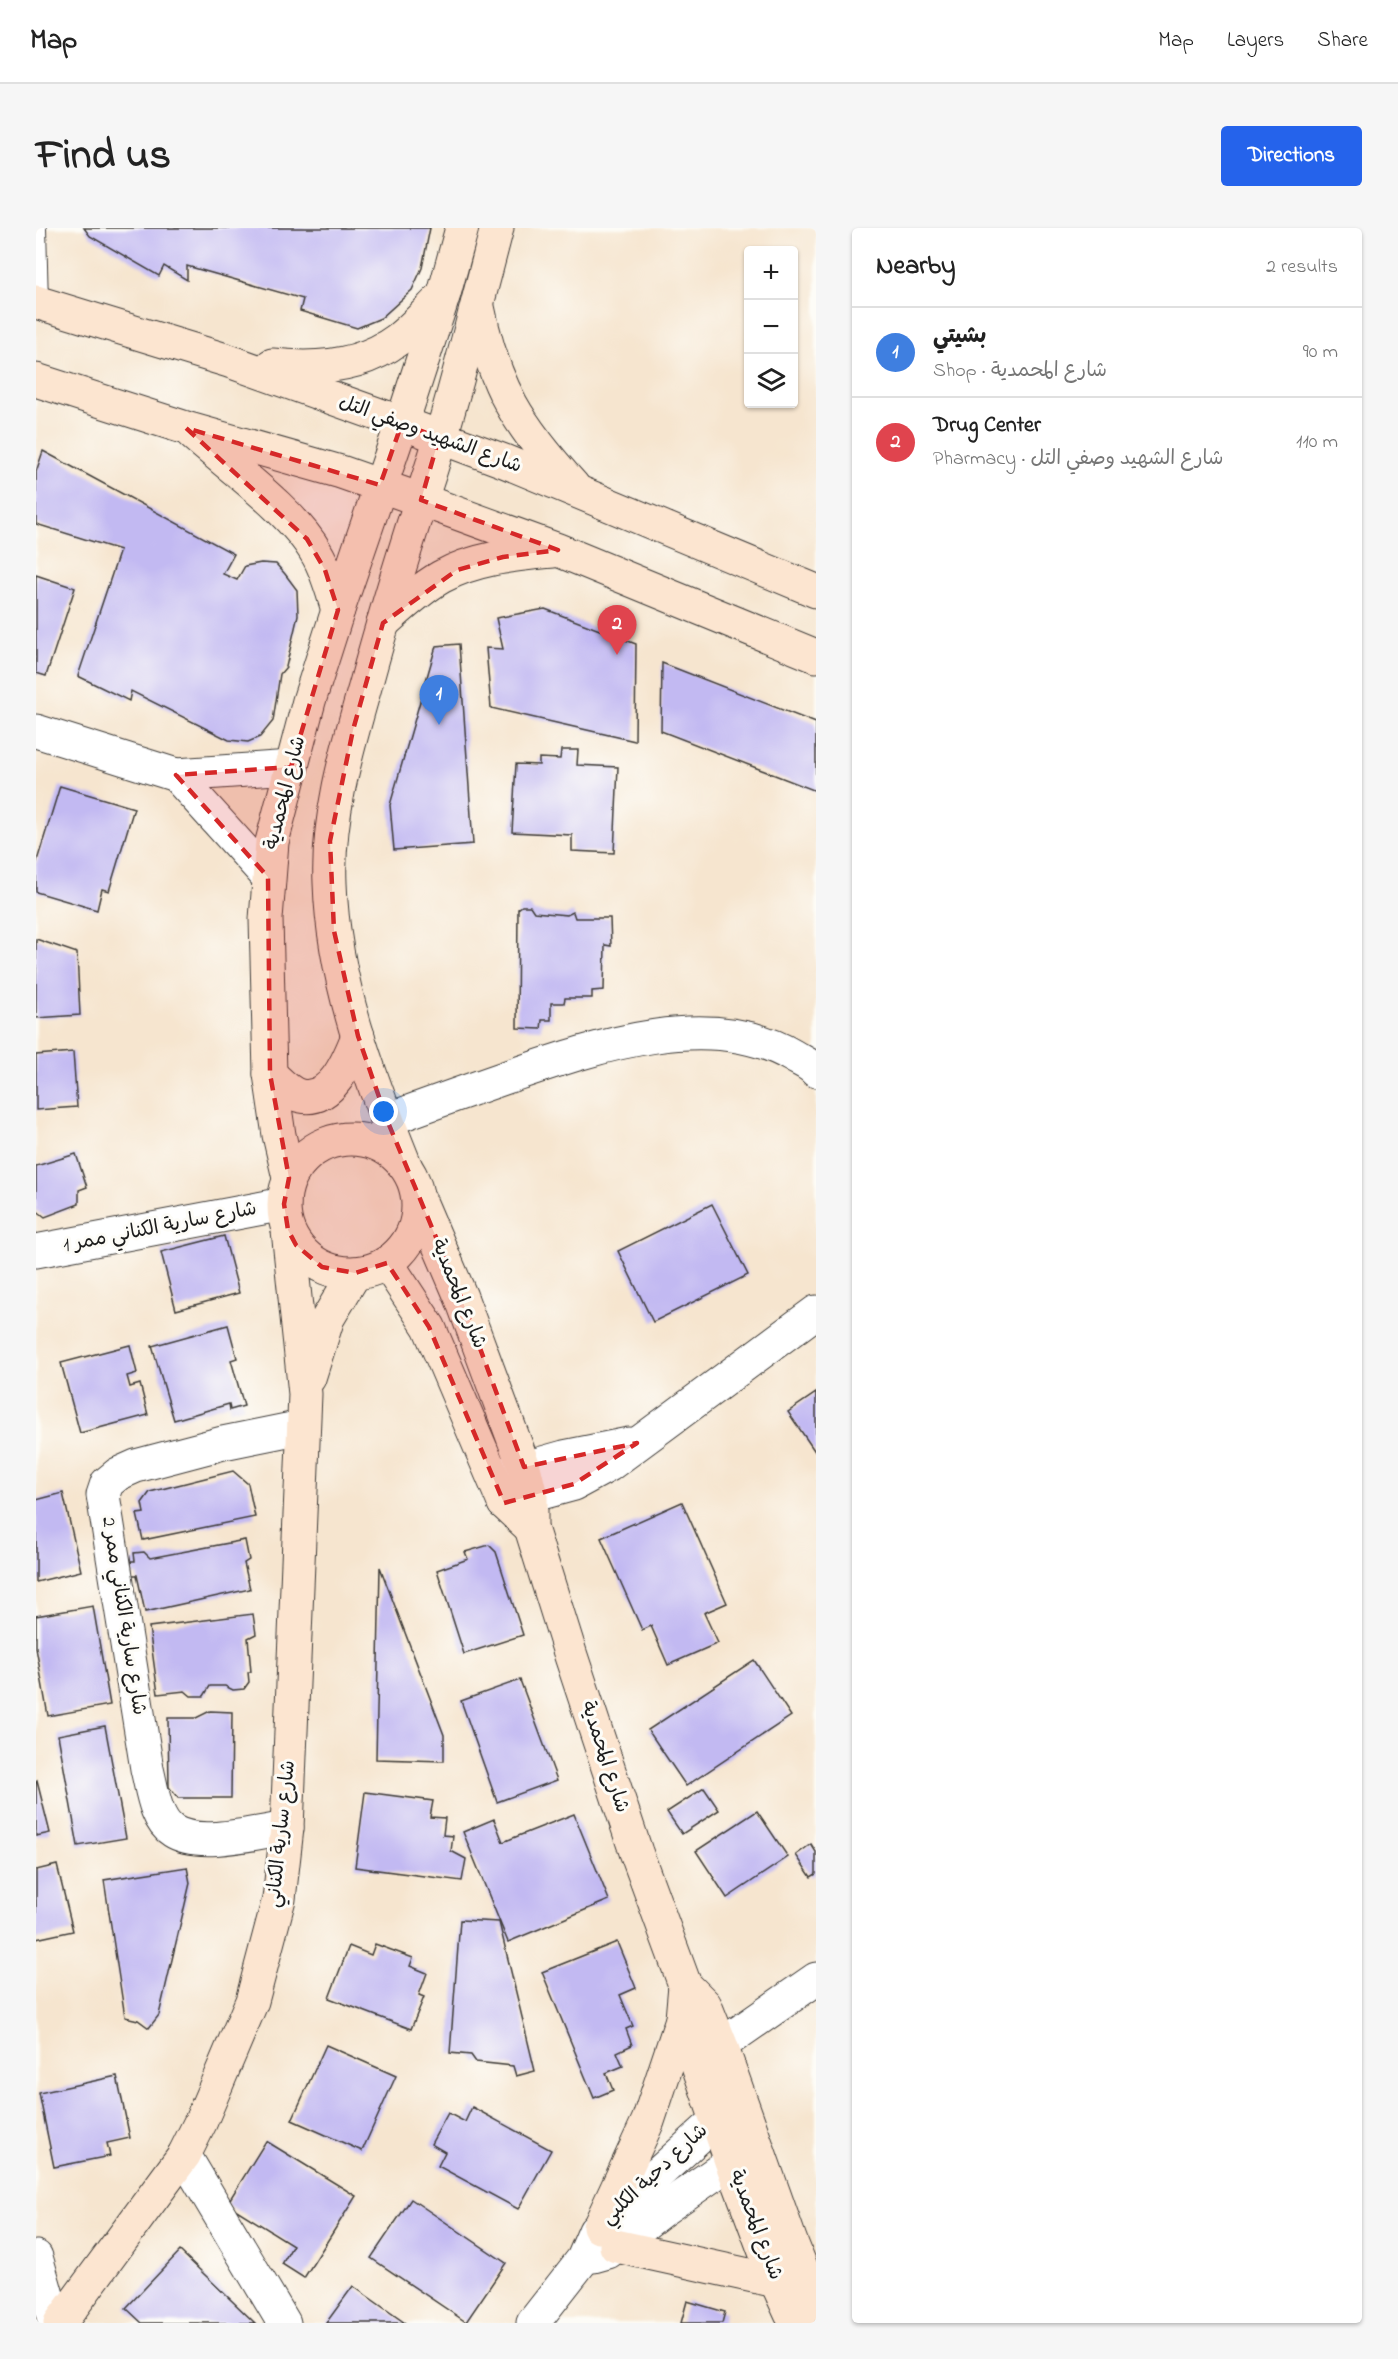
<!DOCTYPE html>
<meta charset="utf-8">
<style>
:root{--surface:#fff;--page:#f6f6f6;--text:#222;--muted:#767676;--line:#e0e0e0;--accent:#2563eb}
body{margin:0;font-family:"Indie Flower","Playpen Sans Arabic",sans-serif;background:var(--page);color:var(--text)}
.controls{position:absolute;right:18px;top:18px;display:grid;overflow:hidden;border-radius:6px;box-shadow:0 2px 4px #0004}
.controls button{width:54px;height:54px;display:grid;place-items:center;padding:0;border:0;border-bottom:2px solid var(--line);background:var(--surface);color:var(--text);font:30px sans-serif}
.you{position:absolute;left:348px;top:884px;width:21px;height:21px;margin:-15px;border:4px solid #fff;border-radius:50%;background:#1a73e8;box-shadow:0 0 0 9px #1a73e833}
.badge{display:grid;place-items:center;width:39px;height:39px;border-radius:50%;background:var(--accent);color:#fff;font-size:20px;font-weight:700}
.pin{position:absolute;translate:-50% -50px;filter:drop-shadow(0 2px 3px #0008)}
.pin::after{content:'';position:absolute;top:32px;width:21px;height:18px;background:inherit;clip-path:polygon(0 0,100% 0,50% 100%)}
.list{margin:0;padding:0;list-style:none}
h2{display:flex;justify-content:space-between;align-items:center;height:78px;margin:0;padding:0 24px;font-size:26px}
h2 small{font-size:20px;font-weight:400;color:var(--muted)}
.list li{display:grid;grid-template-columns:39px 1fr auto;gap:18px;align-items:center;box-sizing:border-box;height:90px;padding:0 24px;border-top:2px solid var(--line)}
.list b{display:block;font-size:22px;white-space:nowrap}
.list p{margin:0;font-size:20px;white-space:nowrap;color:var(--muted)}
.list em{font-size:20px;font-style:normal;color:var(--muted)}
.icon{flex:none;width:33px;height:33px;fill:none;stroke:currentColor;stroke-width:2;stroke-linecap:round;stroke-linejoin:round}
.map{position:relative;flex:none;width:780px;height:2095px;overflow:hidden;border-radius:6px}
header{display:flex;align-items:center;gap:36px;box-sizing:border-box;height:84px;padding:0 30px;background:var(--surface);border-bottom:2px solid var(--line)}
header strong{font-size:28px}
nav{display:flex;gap:33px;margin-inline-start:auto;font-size:21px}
.intro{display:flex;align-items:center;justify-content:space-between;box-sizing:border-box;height:144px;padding:0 36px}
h1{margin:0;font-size:42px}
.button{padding:15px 27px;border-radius:6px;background:var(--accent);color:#fff;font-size:21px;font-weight:700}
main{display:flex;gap:36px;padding:0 36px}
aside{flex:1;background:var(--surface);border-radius:6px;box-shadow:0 2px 4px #0004}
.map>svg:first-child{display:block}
.building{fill:#c2b9f2}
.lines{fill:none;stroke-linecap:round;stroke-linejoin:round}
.lane-casing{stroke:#3d3a37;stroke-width:20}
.street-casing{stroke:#3d3a37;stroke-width:35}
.secondary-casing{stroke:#3d3a37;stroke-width:35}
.lane{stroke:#fff;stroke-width:18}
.street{stroke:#fff;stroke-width:33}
.secondary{stroke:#fce5d0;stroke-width:33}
.marked{fill:#d62828;fill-opacity:0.2;stroke:#d62828;stroke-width:4.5;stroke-dasharray:12 8;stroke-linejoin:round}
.labels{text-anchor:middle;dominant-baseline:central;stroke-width:6;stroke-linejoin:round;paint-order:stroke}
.street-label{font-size:20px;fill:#1c1c1c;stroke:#fdfcf7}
</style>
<header>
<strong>Map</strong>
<nav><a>Map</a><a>Layers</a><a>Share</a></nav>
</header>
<div class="intro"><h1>Find us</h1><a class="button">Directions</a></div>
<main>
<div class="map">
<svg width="780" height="2095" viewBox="0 0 780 2095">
<rect width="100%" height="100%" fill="#fdfcf7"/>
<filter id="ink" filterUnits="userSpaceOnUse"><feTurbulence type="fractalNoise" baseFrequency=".0167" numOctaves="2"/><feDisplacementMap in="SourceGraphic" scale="12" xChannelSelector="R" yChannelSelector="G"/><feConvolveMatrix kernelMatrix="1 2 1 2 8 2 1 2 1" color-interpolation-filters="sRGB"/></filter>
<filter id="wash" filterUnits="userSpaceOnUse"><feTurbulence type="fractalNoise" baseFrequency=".008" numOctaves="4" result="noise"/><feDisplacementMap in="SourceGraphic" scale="24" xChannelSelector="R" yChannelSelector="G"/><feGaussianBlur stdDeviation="1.35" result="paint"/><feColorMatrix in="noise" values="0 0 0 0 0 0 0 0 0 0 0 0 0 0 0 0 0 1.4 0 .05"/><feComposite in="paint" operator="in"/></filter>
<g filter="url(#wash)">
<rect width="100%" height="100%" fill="#f6e5cf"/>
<g id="blocks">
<g class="building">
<path d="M48 0H394L386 40 376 62 345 90 321 100 264 83 267 71 151 38V52L128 38 123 48 54 8Z"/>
<path d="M7 223 198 326 187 346 201 352 209 338 225 335 240 336 249 346 261 362 262 387 250 439 244 446 237 493 224 509 212 514 193 512 95 463 93 473 42 448 84 322 0 296V244Z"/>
<path d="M0 347 39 360 10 448 0 445Z"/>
<path d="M509 381 600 416 599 513 455 480 450 420 467 421 460 390Z"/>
<path d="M423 416 437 616 358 622 354 577 400 418Z"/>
<path d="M626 435 780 495V563L625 503Z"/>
<path d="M525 522H542L541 537 582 539 578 625 536 623V607L476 604 480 536 503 537V530L524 531Z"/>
<path d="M24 558 98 580 73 663 66 661 61 682 0 664V636Z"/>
<path d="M486 678H494L498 684 531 687 537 684 539 690H574L575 718 569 717 568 762 556 763V770H529L528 775H515V792H506L505 801 481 800 482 681Z"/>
<path d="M0 711 41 725 44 787 0 790Z"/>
<path d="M37 824 41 879 0 882V827Z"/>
<path d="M40 926 51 959 43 962V976L9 989 0 982V938Z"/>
<path d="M676 976 712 1047 617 1094 582 1023Z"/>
<path d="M188 1008 203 1065 140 1082 125 1024Z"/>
<path d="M192 1097 201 1130 195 1132 208 1178 194 1182 193 1176 138 1192 116 1118Z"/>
<path d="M94 1117 101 1145 91 1148 94 1159 104 1156 112 1187 44 1205 25 1135Z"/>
<path d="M780 1165V1225L752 1184Z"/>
<path d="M197 1243 212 1256 219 1289 107 1312 101 1286 108 1285 106 1275 114 1264Z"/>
<path d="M27 1265 45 1343 0 1354V1272Z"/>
<path d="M646 1274 691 1375 668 1385 682 1415 632 1437 615 1398 606 1402 565 1310Z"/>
<path d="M209 1312 213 1332 208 1335 214 1361 109 1384 101 1347H96L95 1333H99L98 1325 108 1324 114 1330Z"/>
<path d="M453 1317 460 1324 487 1407 428 1426 401 1342 432 1331 429 1324Z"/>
<path d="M344 1339 408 1507V1533L340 1531Z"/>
<path d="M57 1378 74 1477 12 1488 0 1420V1388Z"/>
<path d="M217 1386 220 1406 212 1410 215 1444H212L213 1454 208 1461 197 1462 189 1458H174L168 1468H155L149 1463 122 1466 113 1399Z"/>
<path d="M718 1432 755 1488 650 1558 612 1502Z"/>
<path d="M484 1452 521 1552 461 1574 425 1473Z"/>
<path d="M174 1483 196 1484 195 1570H142L133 1559 132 1490H160Z"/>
<path d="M69 1498 90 1610 42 1618 22 1507Z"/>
<path d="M1 1553 14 1605 0 1608V1554Z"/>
<path d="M668 1560 683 1582 646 1606 631 1584Z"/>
<path d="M329 1564 397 1573 394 1589 409 1590 407 1607 417 1608 415 1623 430 1631 426 1653 319 1639Z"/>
<path d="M721 1583 752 1629 691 1670 660 1623Z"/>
<path d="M538 1586 573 1672 472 1714 427 1604 458 1591 467 1614Z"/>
<path d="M775 1616 780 1624V1646L775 1649 760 1627Z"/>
<path d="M21 1637 37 1703 0 1711V1642Z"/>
<path d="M151 1639 154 1655 123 1787 113 1800 102 1792 89 1789 68 1652Z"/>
<path d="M424 1692 463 1694 499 1843 480 1848 477 1838 440 1834 435 1827 414 1825Z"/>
<path d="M581 1714 600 1760 584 1767 597 1798 590 1801 596 1817 581 1824 587 1838 570 1845 577 1862 558 1870 506 1744Z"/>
<path d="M339 1716 377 1730 374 1738 391 1745 383 1767 388 1769 375 1801 293 1770 313 1718 335 1727Z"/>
<path d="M290 1817 360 1848 326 1923 256 1892Z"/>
<path d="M81 1848 94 1910 71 1915 74 1928 18 1939 3 1865Z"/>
<path d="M436 1879 515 1922 482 1981 402 1938 409 1924 395 1916 412 1885 429 1894Z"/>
<path d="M230 1913 320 1968 268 2050 246 2036 257 2017 191 1976Z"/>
<path d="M375 1971 470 2035 430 2094 335 2030Z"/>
<path d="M144 2023 219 2095H106L90 2080Z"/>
<path d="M317 2058 369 2095H290Z"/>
<path d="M651 2073 689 2084 686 2095H645Z"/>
</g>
</g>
</g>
<g filter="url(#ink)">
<use href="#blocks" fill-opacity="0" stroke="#3d3a37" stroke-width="1.5"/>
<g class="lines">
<g class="lane-casing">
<path id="lane" d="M1 0 3 75"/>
</g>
<g class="street-casing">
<g id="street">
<path d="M0 503 140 547 255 539"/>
<path d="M140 547 232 649"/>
<path d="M351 892C391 877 431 863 471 849 556 820 673 778 757 828 765 833 774 836 780 843"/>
<path d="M0 1023 248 976"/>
<path d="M460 1248 528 1229 593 1216"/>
<path d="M468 1275 538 1256 573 1237 780 1084"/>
<path d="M251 1600C222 1604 163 1620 137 1603 119 1592 116 1560 111 1541L67 1267 71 1255 82 1246 100 1238 187 1215 266 1199"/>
<path d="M685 1817 780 1751"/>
<path d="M148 1927 248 2095"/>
<path d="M558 2028 572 2024 625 1983 717 1919"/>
<path d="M0 2029 19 2095"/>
<path d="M497 2095 547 2031 559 2003 701 1874"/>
</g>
</g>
<g class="secondary-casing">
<g id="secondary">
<path d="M0 74 193 133 366 195 468 233 780 363"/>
<path d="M442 79C458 160 483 198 537 258"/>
<path d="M236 137C280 142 325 139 361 112 377 100 391 84 405 70"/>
<path d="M0 152 150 200 305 244 385 272 522 322 780 428"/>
<path d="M156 205C194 239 257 283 281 326 291 343 296 363 302 382"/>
<path d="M347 395C365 379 384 361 405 349 439 330 478 327 517 323"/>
<path d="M234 846C243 854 253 866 265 868 297 874 313 830 322 808"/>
<circle cx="315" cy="978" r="67"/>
<path d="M369 937C333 848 297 752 294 655 291 589 311 522 329 459 346 396 365 334 385 272 415 183 437 91 461 0"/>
<path d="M253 950 243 907 234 846 230 691 236 614 273 473 302 382 366 195 408 66 426 0"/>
<path d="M383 971 425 1069 488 1239 495 1268V1300L535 1428 600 1624 649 1757 669 1777 685 1817 755 2014 780 2076"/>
<path d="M351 1035 393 1099 468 1275 495 1300"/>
<path d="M273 1150 292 1090 319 1045"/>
<path d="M649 1757 646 1791 695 1933 740 2053 755 2086 763 2095"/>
<path d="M563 1999 612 1893 646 1791"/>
<path d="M580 2018 740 2053"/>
<path d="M24 2095 148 1927 165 1893 216 1773 243 1671 251 1600 269 1166 252 1002"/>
</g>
</g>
<use href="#lane" class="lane"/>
<use href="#street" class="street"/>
<use href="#secondary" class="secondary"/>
</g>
</g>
<path class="marked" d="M366 195 403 210 385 272 522 322 467 329 421 342 347 395 317 502 294 613 298 703 322 808 351 892 425 1069 488 1239 601 1215 538 1256 468 1275 393 1099 351 1035 319 1045 286 1039 260 1017 252 1002 248 976 253 950 234 846 232 649 140 547 255 539 302 382 289 342 271 311 150 200 344 257Z"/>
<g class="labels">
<g class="street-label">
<text transform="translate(394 207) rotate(20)">شارع الشهيد وصفي التل</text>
<text transform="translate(250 565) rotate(-76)">شارع المحمدية</text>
<text transform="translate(124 1000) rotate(-11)">شارع سارية الكناني ممر 1</text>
<text transform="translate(422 1066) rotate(68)">شارع المحمدية</text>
<text transform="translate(87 1388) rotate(81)">شارع سارية الكناني ممر 2</text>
<text transform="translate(568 1529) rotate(72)">شارع المحمدية</text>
<text transform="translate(246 1606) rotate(-84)">شارع سارية الكناني</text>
<text transform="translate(619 1947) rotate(-43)">شارع دحية الكلبي</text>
<text transform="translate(719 1997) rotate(69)">شارع المحمدية</text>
</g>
</g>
</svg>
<div class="controls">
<button>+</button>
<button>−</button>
<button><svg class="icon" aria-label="layers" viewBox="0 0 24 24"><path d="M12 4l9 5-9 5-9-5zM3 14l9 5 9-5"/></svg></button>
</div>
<div class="you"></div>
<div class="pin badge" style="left:403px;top:497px;background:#3f7fe0">1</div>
<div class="pin badge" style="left:581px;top:427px;background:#e0444e">2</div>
</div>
<aside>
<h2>Nearby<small>2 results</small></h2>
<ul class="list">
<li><span class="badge" style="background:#3f7fe0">1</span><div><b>بشيتي</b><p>Shop · شارع المحمدية</p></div><em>90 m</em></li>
<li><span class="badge" style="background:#e0444e">2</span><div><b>Drug Center</b><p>Pharmacy · شارع الشهيد وصفي التل</p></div><em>110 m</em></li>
</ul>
</aside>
</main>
